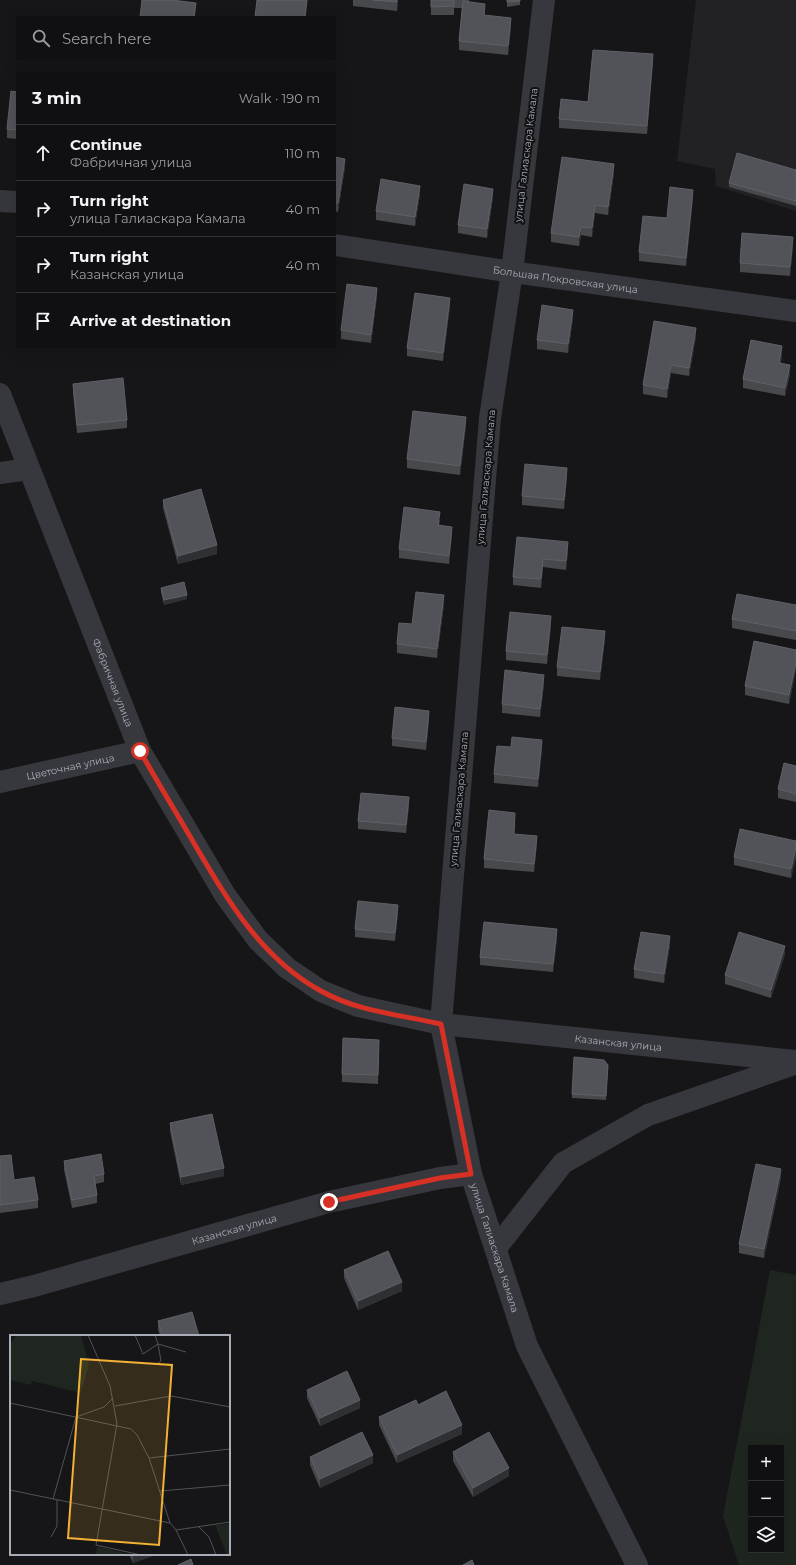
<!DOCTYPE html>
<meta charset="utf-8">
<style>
:root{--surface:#101012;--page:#19191b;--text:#f1f3f6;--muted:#9c9d9f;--line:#303032}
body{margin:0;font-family:Montserrat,sans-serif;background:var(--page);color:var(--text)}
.controls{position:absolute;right:12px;bottom:12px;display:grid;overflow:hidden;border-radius:0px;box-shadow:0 4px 16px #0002}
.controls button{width:36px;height:36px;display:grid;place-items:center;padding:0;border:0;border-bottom:1px solid var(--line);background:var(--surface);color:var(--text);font:20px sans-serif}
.stop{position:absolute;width:12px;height:12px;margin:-9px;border:3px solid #d93025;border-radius:50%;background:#fff}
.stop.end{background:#d93025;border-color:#fff;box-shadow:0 1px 4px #0008}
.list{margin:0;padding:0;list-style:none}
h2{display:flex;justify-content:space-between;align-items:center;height:52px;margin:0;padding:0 16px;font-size:17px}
h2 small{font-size:13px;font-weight:400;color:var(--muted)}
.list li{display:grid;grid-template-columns:26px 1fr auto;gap:12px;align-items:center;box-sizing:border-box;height:56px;padding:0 16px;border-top:1px solid var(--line)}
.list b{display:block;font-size:15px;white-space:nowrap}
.list p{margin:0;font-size:13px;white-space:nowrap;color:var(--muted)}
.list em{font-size:13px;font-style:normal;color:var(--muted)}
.icon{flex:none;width:22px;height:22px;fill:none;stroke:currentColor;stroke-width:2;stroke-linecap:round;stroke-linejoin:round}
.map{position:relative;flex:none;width:796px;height:1565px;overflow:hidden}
.search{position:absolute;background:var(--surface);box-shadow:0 4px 16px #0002;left:16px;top:16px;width:320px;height:44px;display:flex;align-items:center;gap:10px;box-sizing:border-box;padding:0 14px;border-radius:0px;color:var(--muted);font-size:15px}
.panel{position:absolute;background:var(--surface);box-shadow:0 4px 16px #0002;left:16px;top:72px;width:320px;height:276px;border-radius:0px}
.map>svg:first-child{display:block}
.built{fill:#222225}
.green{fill:#1e261f;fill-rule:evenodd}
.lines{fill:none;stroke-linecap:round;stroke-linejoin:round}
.minor{stroke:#37383d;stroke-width:22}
.wall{fill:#47494d}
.shaded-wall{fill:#2f3033}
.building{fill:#525359;stroke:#5f6168}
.route{stroke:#d93025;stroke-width:5}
.labels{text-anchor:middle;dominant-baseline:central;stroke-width:4;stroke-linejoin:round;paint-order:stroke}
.street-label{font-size:10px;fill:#a8adb8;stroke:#111113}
.inset-road{fill:none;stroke:#505258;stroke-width:1}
.view{fill:#f2b134;fill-opacity:0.15;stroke:#f2b134;stroke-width:2}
.inset-edge{fill:none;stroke:#a8adb8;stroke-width:2}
</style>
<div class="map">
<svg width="796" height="1565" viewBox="0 0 796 1565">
<rect width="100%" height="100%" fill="#161618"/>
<path class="built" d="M696 0H796V211L716 186 715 169 677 161Z"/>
<path class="green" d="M770 1270 796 1275V1565H739L723 1516ZM751 1448H781V1550H751Z"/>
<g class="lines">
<g class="minor">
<path id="s1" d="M544 0 512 272 490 418 441 1024 471 1174 527 1346 637 1565"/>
<path d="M0 201 17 202"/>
<path id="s2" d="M335 245 512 272 796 311"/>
<path id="s3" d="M0 394 140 751 225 895 258 940 287 968 321 991 358 1006 441 1024 796 1061"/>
<path d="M0 473 29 469"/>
<path id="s4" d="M0 782 140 751"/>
<path d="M496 1248 563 1163 648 1115 794 1064"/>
<path id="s5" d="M0 1294 34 1286 329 1202 440 1178 471 1174"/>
</g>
</g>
<g class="wall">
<path d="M353 0H398L397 11 353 6Z"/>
<path d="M431 0H469V2L485 12 484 15 511 27 508 55 459 50V41L462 8H454V15H431Z"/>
<path d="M507 0H520V5L507 7Z"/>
<path d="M653 62 647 134 559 128V119Z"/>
<path d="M17 92V139L7 138V129Z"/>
<path d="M335 157 345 167 338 212 335 211Z"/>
<path d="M796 170V206L729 187V183Z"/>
<path d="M614 173 608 215 595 213 592 237 581 235 579 246 551 242V233Z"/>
<path d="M420 194 415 226 376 220V211Z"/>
<path d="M493 197 487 238 458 233V225Z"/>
<path d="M693 198 686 266 639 261V252L667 218Z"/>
<path d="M793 246 790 276 740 272V263Z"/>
<path d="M17 271V283H16V274Z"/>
<path d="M377 296 371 343 341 339V330Z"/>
<path d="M450 306 443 361 407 356V348Z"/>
<path d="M573 318 568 353 537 349V340Z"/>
<path d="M696 337 689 376 671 373 667 398 643 394V385Z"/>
<path d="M782 355 781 363 790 374 785 396 743 388V379Z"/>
<path d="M73 384 127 420V428L77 433 73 392Z"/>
<path d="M466 425 460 475 407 468V459Z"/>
<path d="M567 477 564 509 522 505V496Z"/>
<path d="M163 500 217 554 178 564 163 508Z"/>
<path d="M440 520 439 525 452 535 449 564 399 558V549Z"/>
<path d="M517 537 568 551 566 570 543 567 541 588 513 585V577Z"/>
<path d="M161 588 187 599 164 605 161 592Z"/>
<path d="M444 604 437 658 397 653V644L412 624Z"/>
<path d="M796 605V640L732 628V619Z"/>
<path d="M551 625 547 664 506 660V651Z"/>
<path d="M605 639 600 680 557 676V667Z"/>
<path d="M796 650V670L789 704 745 695V686Z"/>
<path d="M544 684 540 717 502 713V704Z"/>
<path d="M429 720 426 750 392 746V738Z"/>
<path d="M542 749 538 787 494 783V774Z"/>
<path d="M796 766V802L778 798V789Z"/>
<path d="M409 805 406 833 358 829V821Z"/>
<path d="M515 821 514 834 537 844 534 872 484 868V859Z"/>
<path d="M796 841V857L791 878 734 865V857Z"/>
<path d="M398 913 395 941 355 937V929Z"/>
<path d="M557 938 553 972 480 965V957Z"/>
<path d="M670 945 664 983 634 978V969Z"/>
<path d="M785 954 771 998 725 984V975Z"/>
<path d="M379 1048 378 1084 342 1082V1074Z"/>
<path d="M608 1065 606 1100 572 1098V1094Z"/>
<path d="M170 1123 224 1176 181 1185 170 1131Z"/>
<path d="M0 1156 14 1180 38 1200V1208L0 1213Z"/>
<path d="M64 1161 104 1174V1182L95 1184 97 1195V1203L72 1208 64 1170Z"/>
<path d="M781 1178 764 1258 739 1253V1244Z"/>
<path d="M344 1270 402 1291 358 1310 344 1278Z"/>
<path d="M158 1321 199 1336H160L158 1330Z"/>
<path d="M307 1390 360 1408 320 1426 307 1398Z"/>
<path d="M418 1405 462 1434 397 1463 379 1425V1417Z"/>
<path d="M453 1452 509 1476 473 1497 453 1461Z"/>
<path d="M310 1457 373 1463 320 1488 310 1465Z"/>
<path d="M129 1554H158L133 1563Z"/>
</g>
<g class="shaded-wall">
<path d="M307 0 306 17H305Z"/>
<path d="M397 0H398L397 11Z"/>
<path d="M196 3 195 17H194Z"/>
<path d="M511 18V27L508 55V46Z"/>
<path d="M653 54V62L647 134V126Z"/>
<path d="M345 159V167L338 212V203Z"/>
<path d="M614 164V173L608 215V207Z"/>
<path d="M420 186V194L415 226V217Z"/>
<path d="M493 189V197L487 238V229Z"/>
<path d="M693 190V198L686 266V258Z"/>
<path d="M595 205V213L592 237V228Z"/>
<path d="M581 227V235L579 246V237Z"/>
<path d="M793 237V246L790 276V267Z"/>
<path d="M377 288V296L371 343V335Z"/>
<path d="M450 298V306L443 361V353Z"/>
<path d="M573 310V318L568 353V344Z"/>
<path d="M696 328V337L689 376V368Z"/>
<path d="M782 346V355L779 371V363Z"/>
<path d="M671 365V373L667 398V389Z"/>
<path d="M790 365V374L785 396V388Z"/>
<path d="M466 417V425L460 475V466Z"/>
<path d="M567 468V477L564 509V500Z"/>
<path d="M452 527V535L449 564V556Z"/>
<path d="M568 542V551L566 570V561Z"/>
<path d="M217 545V554L178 564V556Z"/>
<path d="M543 559V567L541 588V579Z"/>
<path d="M187 595V599L164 605V600Z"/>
<path d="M444 595V604L437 658V649Z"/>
<path d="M551 616V625L547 664V655Z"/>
<path d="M605 631V639L600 680V672Z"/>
<path d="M796 662V670L789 704V695Z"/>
<path d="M544 675V684L540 717V709Z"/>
<path d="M429 711V720L426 750V742Z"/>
<path d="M542 740V749L538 787V779Z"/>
<path d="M409 797V805L406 833V825Z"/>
<path d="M537 836V844L534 872V864Z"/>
<path d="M796 848V857L791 878V869Z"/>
<path d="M398 905V913L395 941V933Z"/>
<path d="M557 929V938L553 972V964Z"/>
<path d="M670 936V945L664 983V974Z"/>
<path d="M785 946V954L771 998V990Z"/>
<path d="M224 1168V1176L181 1185V1177Z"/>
<path d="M781 1169V1178L764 1258V1249Z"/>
<path d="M402 1282V1291L358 1310V1301Z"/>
<path d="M360 1400V1408L320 1426V1418Z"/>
<path d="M462 1425V1434L397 1463V1455Z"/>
<path d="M373 1455V1463L320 1488V1479Z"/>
<path d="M509 1468V1476L473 1497V1488Z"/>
<path d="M134 1554H158L133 1563V1555Z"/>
</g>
<g class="building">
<path d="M142 0H172L196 3 194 17H140Z"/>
<path d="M257 0H307L305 17H255Z"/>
<path d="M373 0H397V2Z"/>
<path d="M431 0H454V6L431 7Z"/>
<path d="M507 0H520V1L507 2Z"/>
<path d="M463 1 485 4 484 15 511 18 508 46 459 41Z"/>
<path d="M593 50 653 54 647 126 559 119 561 99 588 102Z"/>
<path d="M11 91 17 92V130L7 129Z"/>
<path d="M737 153 796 170V201L729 183Z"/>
<path d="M335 157 345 159 338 203H335Z"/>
<path d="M562 157 614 164 608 207 595 205 592 228 581 227 579 237 551 233Z"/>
<path d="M381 179 420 186 415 217 376 211Z"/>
<path d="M464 184 493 189 487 229 458 225Z"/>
<path d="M670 187 693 190 686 258 639 252 643 216 667 218Z"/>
<path d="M742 233 793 237 790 267 740 263Z"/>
<path d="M347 284 377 288 371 335 341 330Z"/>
<path d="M415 293 450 298 443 353 407 348Z"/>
<path d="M542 305 573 310 568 344 537 340Z"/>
<path d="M654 321 696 328 689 368 671 365 667 389 643 385Z"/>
<path d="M751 340 782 346 779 363 790 365 785 388 743 379Z"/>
<path d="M123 378 127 420 77 425 73 384Z"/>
<path d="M413 411 466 417 460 466 407 459Z"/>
<path d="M525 464 567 468 564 500 522 496Z"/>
<path d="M201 489 217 545 178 556 163 500Z"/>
<path d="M404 507 440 512 438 525 452 527 449 556 399 549Z"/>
<path d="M517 537 568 542 566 561 543 559 541 579 513 577Z"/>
<path d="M184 582 187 595 164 600 161 588Z"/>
<path d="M416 592 444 595 437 649 397 644 399 623 412 624Z"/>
<path d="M737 594 796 605V631L732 619Z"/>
<path d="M510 612 551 616 547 655 506 651Z"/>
<path d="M562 627 605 631 600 672 557 667Z"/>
<path d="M754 641 796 650V662L789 695 745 686Z"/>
<path d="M505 670 544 675 540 709 502 704Z"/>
<path d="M395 707 429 711 426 742 392 738Z"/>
<path d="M512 737 542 740 538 779 494 774 497 746 511 747Z"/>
<path d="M784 763 796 766V794L778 789Z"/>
<path d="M361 793 409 797 406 825 358 821Z"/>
<path d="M489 810 515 813 514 834 537 836 534 864 484 859Z"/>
<path d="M740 829 796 841V848L791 869 734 857Z"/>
<path d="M358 901 398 905 395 933 355 929Z"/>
<path d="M484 922 557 929 553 964 480 957Z"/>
<path d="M641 932 670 936 664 974 634 969Z"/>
<path d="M739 932 785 946 771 990 725 975Z"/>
<path d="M343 1038 379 1040 378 1075 342 1074Z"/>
<path d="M574 1057 604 1060 608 1065 606 1096 572 1094Z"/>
<path d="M212 1114 224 1168 181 1177 170 1123Z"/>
<path d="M101 1154 104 1174 94 1176 97 1195 72 1200 64 1161Z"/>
<path d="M11 1155 14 1180 34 1177 38 1200 0 1205V1156Z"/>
<path d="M756 1164 781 1169 764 1249 739 1244Z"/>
<path d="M388 1251 402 1282 358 1301 344 1270Z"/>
<path d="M192 1312 199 1336H162L158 1321Z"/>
<path d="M347 1371 360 1400 320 1418 307 1390Z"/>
<path d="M446 1391 462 1425 397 1455 379 1417 416 1400 418 1405Z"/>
<path d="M362 1432 373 1455 320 1479 310 1457Z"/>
<path d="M489 1432 509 1468 473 1488 453 1452Z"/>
<path d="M191 1559 193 1565H178Z"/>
<path d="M472 1560 474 1565H463Z"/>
</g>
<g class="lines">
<path class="route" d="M140 751C158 783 177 814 195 845 228 901 262 959 321 991 356 1011 401 1015 441 1024L471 1174 440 1178 329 1202"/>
</g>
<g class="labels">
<g class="street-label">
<text transform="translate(526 155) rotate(-83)">улица Галиаскара Камала</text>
<text stroke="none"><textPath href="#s2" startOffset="233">Большая Покровская улица</textPath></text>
<text transform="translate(486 477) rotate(-85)">улица Галиаскара Камала</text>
<text stroke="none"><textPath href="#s3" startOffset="310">Фабричная улица</textPath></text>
<text stroke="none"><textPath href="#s4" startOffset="72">Цветочная улица</textPath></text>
<text transform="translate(459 799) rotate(-85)">улица Галиаскара Камала</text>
<text stroke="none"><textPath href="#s3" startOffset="991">Казанская улица</textPath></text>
<text stroke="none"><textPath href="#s5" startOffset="243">Казанская улица</textPath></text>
<text stroke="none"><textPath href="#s1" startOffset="1260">улица Галиаскара Камала</textPath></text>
</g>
</g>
<g transform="translate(10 1335)">
<rect width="220" height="220" fill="#161618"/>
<path d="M6 0H71L79 30 71 58 22 46 21 50 0 45V10ZM220 189V220H217L205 190ZM87 211 122 220H86Z" fill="#1e261f"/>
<path class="inset-road" d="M78 0 100 51 107 89 86 210 131 220M125 0 133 19 148 9 151 26 148 28M145 0 148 9 176 17M0 68 121 94 127 100 139 123 160 188M105 71 161 61 220 72M139 123 220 114M0 155 160 188 166 195 220 187M150 156 220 150M43 164 66 82 94 72 103 63M189 192 199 202 206 220M166 195 178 220M41 202 47 191V165"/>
<path class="view" d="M71 24 162 30 149 210 58 203Z"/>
<rect width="220" height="220" class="inset-edge"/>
</g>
</svg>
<div class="controls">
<button>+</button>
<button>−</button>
<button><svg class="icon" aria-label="layers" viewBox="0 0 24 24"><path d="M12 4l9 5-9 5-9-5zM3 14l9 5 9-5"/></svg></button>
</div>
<div class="stop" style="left:140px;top:751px"></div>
<div class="stop end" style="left:329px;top:1202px"></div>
<div class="search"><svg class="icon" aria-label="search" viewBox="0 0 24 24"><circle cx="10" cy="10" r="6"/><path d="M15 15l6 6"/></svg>Search here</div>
<section class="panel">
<h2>3 min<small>Walk · 190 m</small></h2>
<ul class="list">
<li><svg class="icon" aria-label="ahead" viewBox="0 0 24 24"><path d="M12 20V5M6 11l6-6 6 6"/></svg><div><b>Continue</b><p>Фабричная улица</p></div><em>110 m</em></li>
<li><svg class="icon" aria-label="right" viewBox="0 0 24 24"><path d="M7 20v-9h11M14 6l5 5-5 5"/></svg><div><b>Turn right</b><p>улица Галиаскара Камала</p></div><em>40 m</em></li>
<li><svg class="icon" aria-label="right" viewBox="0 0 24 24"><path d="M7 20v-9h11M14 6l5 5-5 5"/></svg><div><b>Turn right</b><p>Казанская улица</p></div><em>40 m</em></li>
<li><svg class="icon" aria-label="arrive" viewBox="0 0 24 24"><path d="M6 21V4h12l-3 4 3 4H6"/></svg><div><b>Arrive at destination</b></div></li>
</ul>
</section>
</div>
